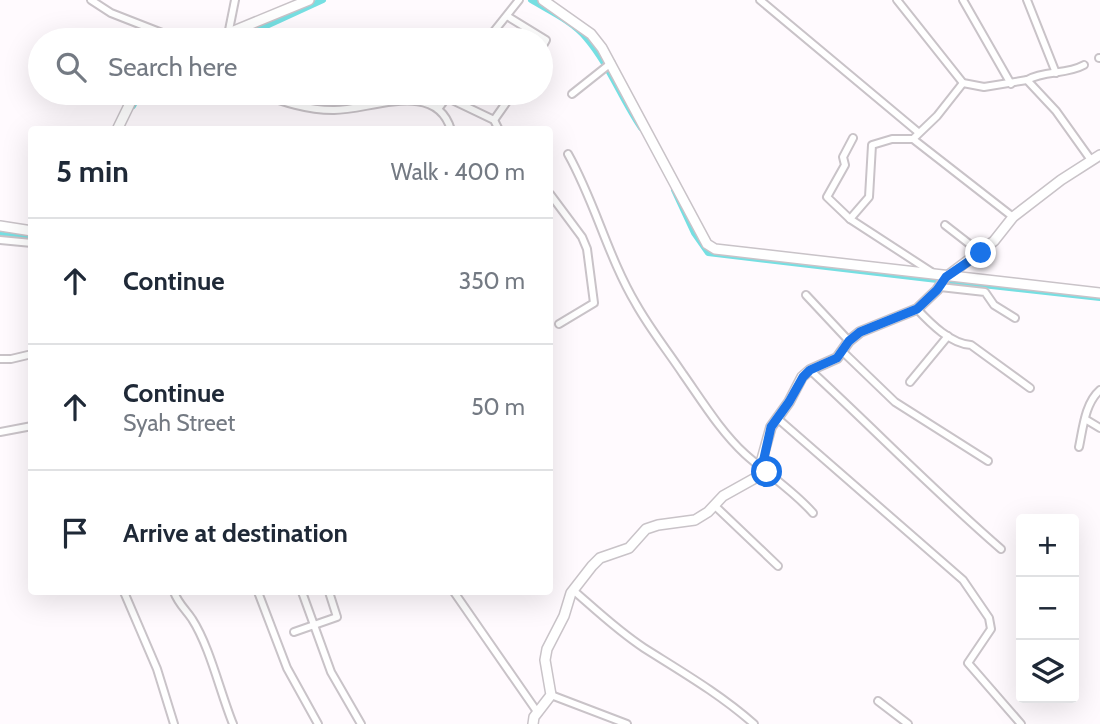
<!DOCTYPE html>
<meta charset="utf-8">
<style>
:root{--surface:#fff;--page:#f2f2f3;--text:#1f2937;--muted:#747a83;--line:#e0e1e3}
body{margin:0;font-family:Cabin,sans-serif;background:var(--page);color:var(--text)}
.controls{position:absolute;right:21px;bottom:21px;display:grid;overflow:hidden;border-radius:7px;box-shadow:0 7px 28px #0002}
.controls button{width:63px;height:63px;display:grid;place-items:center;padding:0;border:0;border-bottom:2px solid var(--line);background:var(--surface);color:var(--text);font:35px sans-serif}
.stop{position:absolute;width:21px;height:21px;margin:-16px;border:5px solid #1a73e8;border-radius:50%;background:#fff}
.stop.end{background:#1a73e8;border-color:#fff;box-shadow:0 2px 7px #0008}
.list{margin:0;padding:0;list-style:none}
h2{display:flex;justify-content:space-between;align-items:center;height:91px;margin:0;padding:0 28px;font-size:30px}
h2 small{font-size:23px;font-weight:400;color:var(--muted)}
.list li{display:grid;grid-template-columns:46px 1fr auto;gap:21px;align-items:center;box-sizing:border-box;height:126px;padding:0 28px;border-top:2px solid var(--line)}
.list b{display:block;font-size:26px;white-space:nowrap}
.list p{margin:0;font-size:23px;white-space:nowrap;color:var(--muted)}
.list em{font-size:23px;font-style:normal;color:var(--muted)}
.icon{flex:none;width:38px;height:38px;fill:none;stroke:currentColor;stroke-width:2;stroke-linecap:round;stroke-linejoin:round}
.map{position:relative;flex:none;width:1100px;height:724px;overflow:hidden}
.search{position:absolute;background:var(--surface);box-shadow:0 7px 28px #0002;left:28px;top:28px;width:525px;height:77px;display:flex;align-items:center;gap:18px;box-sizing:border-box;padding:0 24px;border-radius:38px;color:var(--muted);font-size:26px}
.panel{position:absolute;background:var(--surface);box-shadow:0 7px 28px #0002;left:28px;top:126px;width:525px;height:469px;border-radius:7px}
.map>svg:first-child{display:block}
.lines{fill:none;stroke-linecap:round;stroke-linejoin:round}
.canal{stroke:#76dfe2;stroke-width:6}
.street-casing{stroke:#c9c3c8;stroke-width:10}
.secondary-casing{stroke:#c9c3c8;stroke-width:12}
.street{stroke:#fff;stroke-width:6}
.secondary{stroke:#fff;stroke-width:9}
.route{stroke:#1a73e8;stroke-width:9}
</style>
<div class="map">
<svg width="1100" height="724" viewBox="0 0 1100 724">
<rect width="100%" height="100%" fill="#fffafe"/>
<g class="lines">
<g class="canal">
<path d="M531 0C549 11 572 21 586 38 609 65 621 99 641 128"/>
<path d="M236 40 323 0"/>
<path d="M133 106 140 93"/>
<path d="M674 190 694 233 708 253C839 269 969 284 1100 298"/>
<path d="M0 233 32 238"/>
</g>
<g class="street-casing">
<g id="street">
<path d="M91 0 111 13 180 40"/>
<path d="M760 0 918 132"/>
<path d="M897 0 963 83 984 87 1027 80 1056 111 1091 160"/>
<path d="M963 0 1011 84"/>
<path d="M1027 0 1056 73"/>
<path d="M507 16 546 40 541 49"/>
<path d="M227 40 235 0"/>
<path d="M487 40 519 0"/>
<path d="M1099 58H1100"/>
<path d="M1027 80C1045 70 1066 75 1084 65"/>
<path d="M963 83 937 116 913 139 1013 217"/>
<path d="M259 93C283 102 307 110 333 110 368 111 436 78 451 130"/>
<path d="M572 94 611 63"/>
<path d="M446 97 494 120 499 130"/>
<path d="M438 109 450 93"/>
<path d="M494 120 513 93"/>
<path d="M853 138 843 157 845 165 827 197 850 219 933 273"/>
<path d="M568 154C595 202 608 257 636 304 650 329 667 350 683 374 702 401 721 432 745 454 767 474 793 490 813 513"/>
<path d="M550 194 582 237 587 249 594 303 559 324"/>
<path d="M850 219 869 197 872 145 892 139H913"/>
<path d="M945 225 981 253"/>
<path d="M0 240 32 243"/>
<path d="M940 287 985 292 994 305 1015 318"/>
<path d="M806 295 849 341"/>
<path d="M917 309C931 324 951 344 971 345L1030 388"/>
<path d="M842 351 895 402 988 461"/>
<path d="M0 359H11L32 354"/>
<path d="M810 370C874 429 935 492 1001 549"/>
<path d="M910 382 948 336"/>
<path d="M777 418 963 580 989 618 991 629 968 663 1021 724"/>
<path d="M1085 419 1100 428"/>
<path d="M0 432 32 426"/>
<path d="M1079 447C1083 428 1085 403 1100 390"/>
<path d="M714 505 778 566"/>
<path d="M573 590C596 610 618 631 644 648 682 672 720 694 754 724"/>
<path d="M124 592 157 669 174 724"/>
<path d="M174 592C178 603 185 609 192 619 210 647 220 692 233 724"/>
<path d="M258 592 287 668 318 724"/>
<path d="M302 592 331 672 361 724"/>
<path d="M454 592 538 713"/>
<path d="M294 632 337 617 329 592"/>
<path d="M551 695 627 724"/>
<path d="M878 701 908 724"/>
</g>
</g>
<g class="secondary-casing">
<g id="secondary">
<path d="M543 0 591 34 602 48 707 244 715 249 1100 293"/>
<path d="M212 40 309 0"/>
<path d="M117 130 135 93"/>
<path d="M0 226 32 231"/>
<path d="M533 724 534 717 551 695 545 660 547 649 564 616 571 593 592 566 600 558 629 548 646 529 658 525 695 520 708 512 723 496 757 477 771 427 789 402 802 377 810 370 837 358 849 341 860 332 917 309 937 290 946 277 994 241 1013 217 1061 180 1100 155"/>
</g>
</g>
<use href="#street" class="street"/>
<use href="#secondary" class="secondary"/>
</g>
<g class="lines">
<path class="route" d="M767 472 762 467 771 427 789 402 803 377 810 370 837 358 849 341 860 332 917 309 937 290 946 277 981 253"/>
</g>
</svg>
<div class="controls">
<button>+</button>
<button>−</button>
<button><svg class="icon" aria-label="layers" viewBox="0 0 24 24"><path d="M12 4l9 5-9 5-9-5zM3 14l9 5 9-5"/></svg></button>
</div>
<div class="stop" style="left:767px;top:472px"></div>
<div class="stop end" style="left:981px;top:253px"></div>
<div class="search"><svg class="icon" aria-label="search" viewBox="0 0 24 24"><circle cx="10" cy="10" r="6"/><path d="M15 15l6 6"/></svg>Search here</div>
<section class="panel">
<h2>5 min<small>Walk · 400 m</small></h2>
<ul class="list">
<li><svg class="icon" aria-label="ahead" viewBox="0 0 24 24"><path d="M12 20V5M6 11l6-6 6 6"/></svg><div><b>Continue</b></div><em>350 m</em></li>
<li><svg class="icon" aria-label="ahead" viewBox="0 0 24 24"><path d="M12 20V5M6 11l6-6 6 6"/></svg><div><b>Continue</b><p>Syah Street</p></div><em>50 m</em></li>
<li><svg class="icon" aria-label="arrive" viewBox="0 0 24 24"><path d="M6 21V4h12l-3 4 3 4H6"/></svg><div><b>Arrive at destination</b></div></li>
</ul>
</section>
</div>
